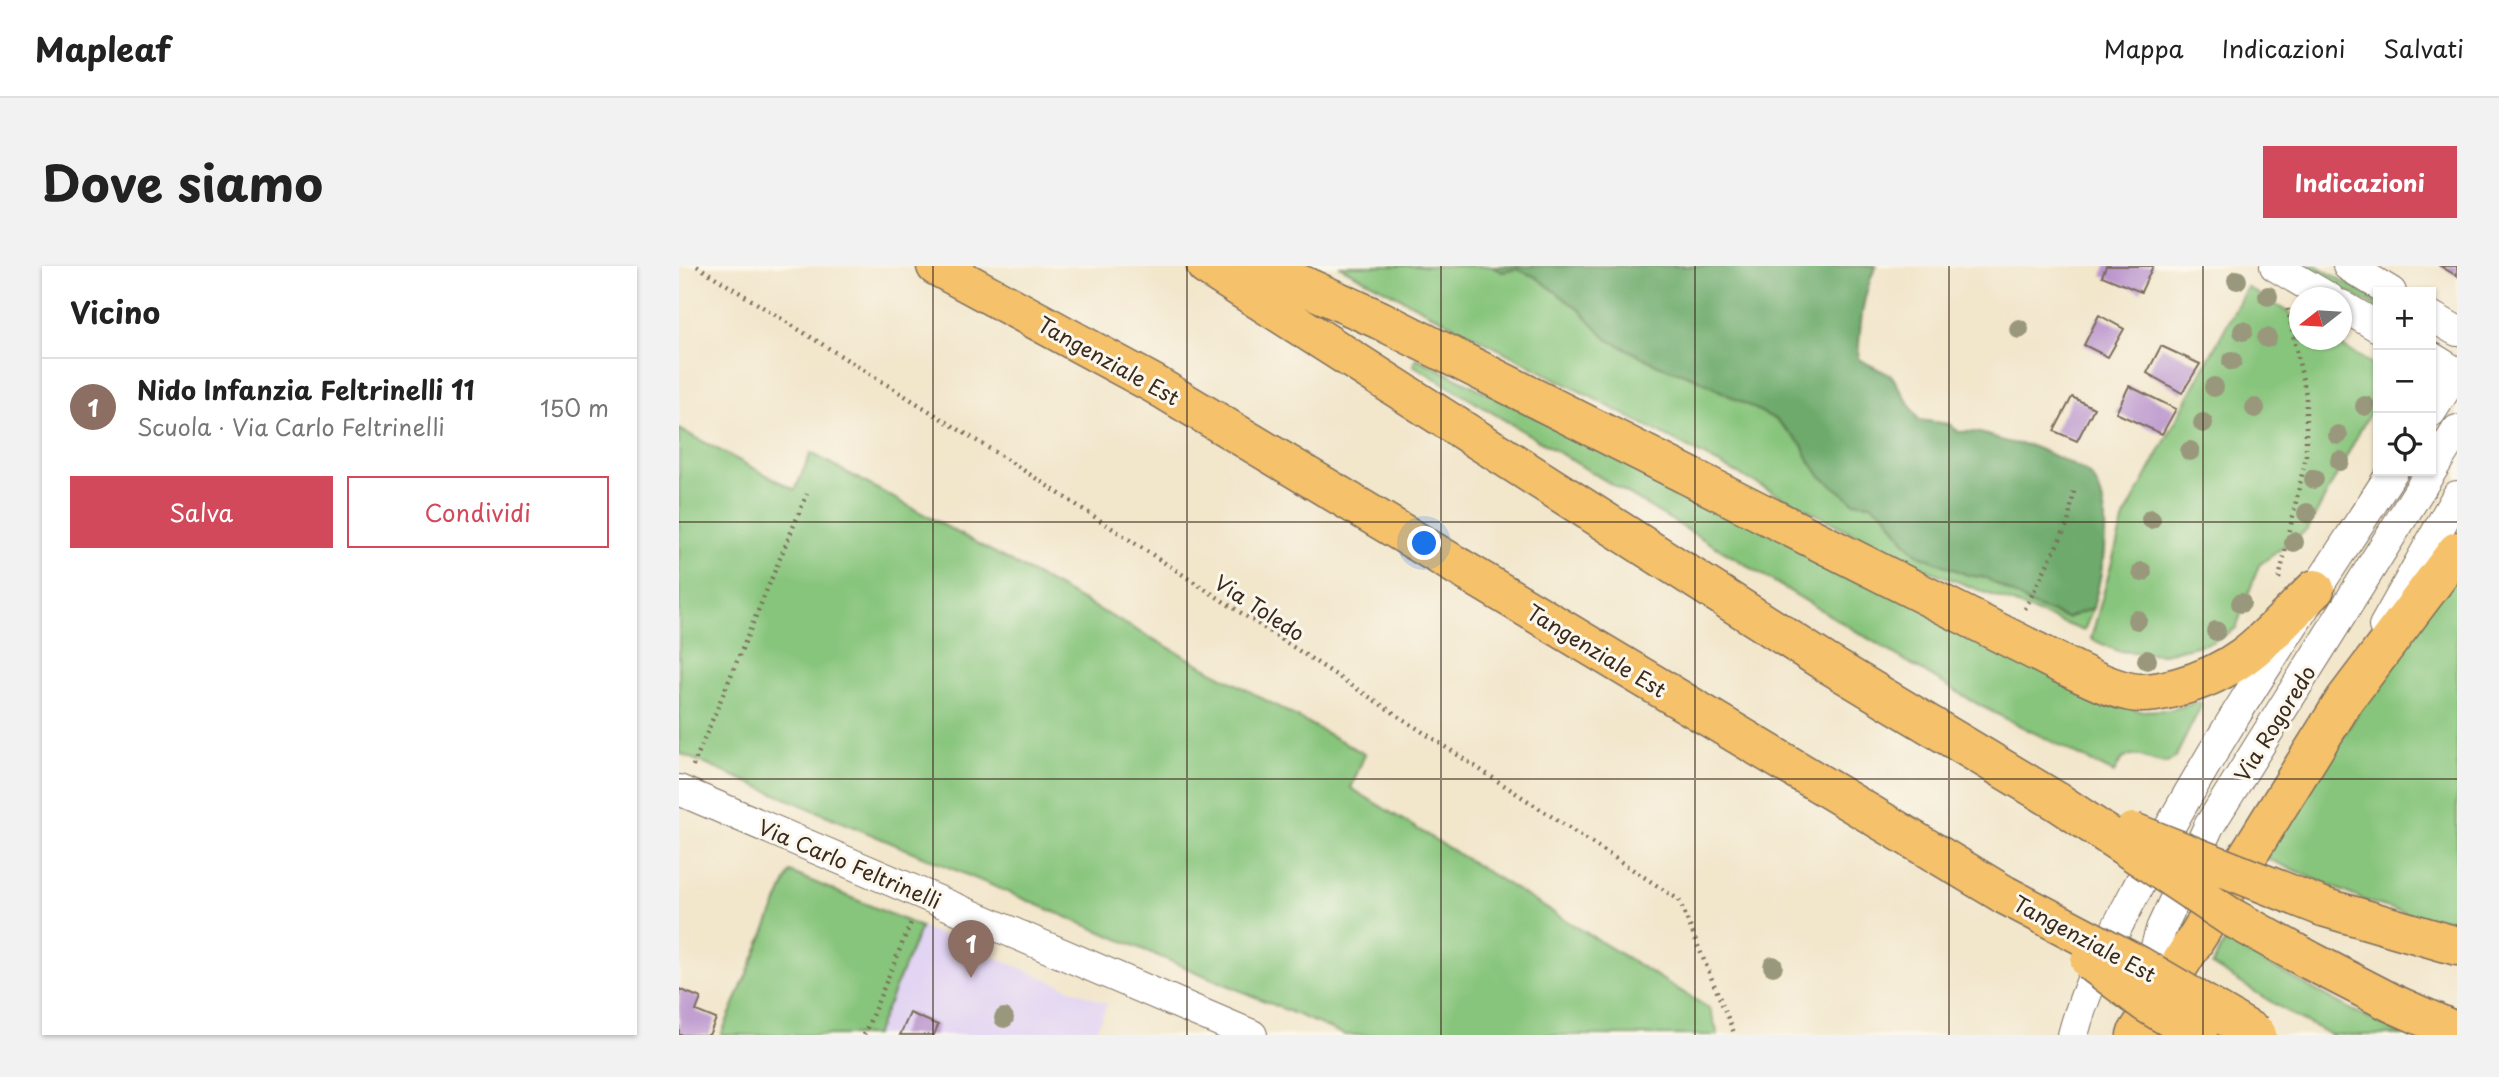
<!DOCTYPE html>
<html lang="it">
<meta charset="utf-8">
<style>
:root{--surface:#fff;--page:#f2f2f2;--text:#222;--muted:#767676;--line:#e0e0e0;--accent:#d1495b}
body{margin:0;font-family:"Playpen Sans",sans-serif;background:var(--page);color:var(--text)}
.controls{position:absolute;right:21px;top:21px;display:grid;overflow:hidden;border-radius:0px;box-shadow:0 2px 5px #0004}
.controls button{width:63px;height:63px;display:grid;place-items:center;padding:0;border:0;border-bottom:2px solid var(--line);background:var(--surface);color:var(--text);font:35px sans-serif}
.compass{position:absolute;left:1610px;top:21px;width:63px;height:63px;border-radius:50%;background:var(--surface);box-shadow:0 2px 5px #0004;rotate:253deg}
.you{position:absolute;left:746px;top:278px;width:24px;height:24px;margin:-18px;border:5px solid #fff;border-radius:50%;background:#1a73e8;box-shadow:0 0 0 10px #1a73e833}
.badge{display:grid;place-items:center;width:46px;height:46px;border-radius:50%;background:var(--accent);color:#fff;font-size:23px;font-weight:700}
.pin{position:absolute;translate:-50% -58px;filter:drop-shadow(0 2px 4px #0008)}
.pin::after{content:'';position:absolute;top:37px;width:24px;height:21px;background:inherit;clip-path:polygon(0 0,100% 0,50% 100%)}
.list{margin:0;padding:0;list-style:none}
h2{display:flex;justify-content:space-between;align-items:center;height:91px;margin:0;padding:0 28px;font-size:30px}
h2 small{font-size:23px;font-weight:400;color:var(--muted)}
.list li{display:grid;grid-template-columns:46px 1fr auto;gap:21px;align-items:center;box-sizing:border-box;height:98px;padding:0 28px;border-top:2px solid var(--line)}
.list b{display:block;font-size:26px;white-space:nowrap}
.list p{margin:0;font-size:23px;white-space:nowrap;color:var(--muted)}
.list em{font-size:23px;font-style:normal;color:var(--muted)}
.actions{display:flex;gap:14px;padding:21px 28px}
.actions a{flex:1;padding:16px 0;border:2px solid var(--accent);border-radius:0px;text-align:center;font-size:24px;color:var(--accent)}
.actions .main{background:var(--accent);color:#fff}
.icon{flex:none;width:38px;height:38px;fill:none;stroke:currentColor;stroke-width:2;stroke-linecap:round;stroke-linejoin:round}
.map{position:relative;flex:none;width:1778px;height:769px;overflow:hidden;border-radius:0px}
header{display:flex;align-items:center;gap:42px;box-sizing:border-box;height:98px;padding:0 35px;background:var(--surface);border-bottom:2px solid var(--line)}
header strong{font-size:33px}
nav{display:flex;gap:38px;margin-inline-start:auto;font-size:24px}
.intro{display:flex;align-items:center;justify-content:space-between;box-sizing:border-box;height:168px;padding:0 42px}
h1{margin:0;font-size:49px}
.button{padding:18px 32px;border-radius:0px;background:var(--accent);color:#fff;font-size:24px;font-weight:700}
main{display:flex;gap:42px;padding:0 42px}
aside{flex:1;background:var(--surface);border-radius:0px;box-shadow:0 2px 5px #0004}
.map>svg:first-child{display:block}
.built{fill:#e2d4f3}
.green{fill:#87c57c;stroke:#61784d;stroke-width:2}
.forest{fill:#6daa6c;stroke:#546a45;stroke-width:2}
.building{fill:#ba94cd}
.lines{fill:none;stroke-linecap:round;stroke-linejoin:round}
.minor-casing{stroke:#7b6c5b;stroke-width:32}
.highway-casing{stroke:#7b6c5b;stroke-width:41}
.path{stroke:#7b6c5b;stroke-width:4.5;stroke-dasharray:2 5;stroke-linecap:butt}
.minor{stroke:#fff;stroke-width:30}
.highway{stroke:#f5c16b;stroke-width:38}
.highway-bridge-casing{stroke:#7b6c5b;stroke-width:41;stroke-linecap:butt}
.highway-bridge{stroke:#f5c16b;stroke-width:38}
.tree{fill:#9a987b}
.grid{fill:none;stroke:#3b2a1e;stroke-width:2;stroke-opacity:0.55}
.labels{text-anchor:middle;dominant-baseline:central;stroke-width:6;stroke-linejoin:round;paint-order:stroke}
.street-label{font-size:21px;fill:#3b2a1e;stroke:#fbf7ec}
</style>
<header>
<strong>Mapleaf</strong>
<nav><a>Mappa</a><a>Indicazioni</a><a>Salvati</a></nav>
</header>
<div class="intro"><h1>Dove siamo</h1><a class="button">Indicazioni</a></div>
<main>
<aside>
<h2>Vicino<small></small></h2>
<ul class="list">
<li><span class="badge" style="background:#8d6e63">1</span><div><b>Nido Infanzia Feltrinelli 11</b><p>Scuola · Via Carlo Feltrinelli</p></div><em>150 m</em></li>
</ul>
<div class="actions"><a class="main">Salva</a><a>Condividi</a></div>
</aside>
<div class="map">
<svg width="1778" height="769" viewBox="0 0 1778 769">
<rect width="100%" height="100%" fill="#fbf7ec"/>
<filter id="ink" filterUnits="userSpaceOnUse"><feTurbulence type="fractalNoise" baseFrequency=".0143" numOctaves="2"/><feDisplacementMap in="SourceGraphic" scale="14" xChannelSelector="R" yChannelSelector="G"/><feConvolveMatrix kernelMatrix="1 2 1 2 8 2 1 2 1" color-interpolation-filters="sRGB"/></filter>
<filter id="wash" filterUnits="userSpaceOnUse"><feTurbulence type="fractalNoise" baseFrequency=".00686" numOctaves="4" result="noise"/><feDisplacementMap in="SourceGraphic" scale="28" xChannelSelector="R" yChannelSelector="G"/><feGaussianBlur stdDeviation="1.57" result="paint"/><feColorMatrix in="noise" values="0 0 0 0 0 0 0 0 0 0 0 0 0 0 0 0 0 1.4 0 .05"/><feComposite in="paint" operator="in"/></filter>
<g filter="url(#wash)">
<rect width="100%" height="100%" fill="#f2e6cb"/>
<path class="built" d="M242 661 428 738 415 769H196Z"/>
<g class="green">
<path d="M660 0H813L823 6 838 3 857 11 901 44 928 73 979 99 1016 112 1098 154 1123 179 1131 196 1174 236 1192 238 1207 248 1227 277 1240 289 1289 309 1307 312 1355 340 1388 352 1414 342 1405 365 1231 297Z"/>
<path d="M1626 0H1638L1699 36V43Z"/>
<path d="M1568 21 1620 53V74H1653L1699 102V131L1629 263 1580 299 1557 362 1533 376 1484 388 1439 385 1412 373 1445 252Z"/>
<path d="M737 92 1459 445 1490 444 1521 436 1522 440 1496 492 1488 497C1463 495 1449 475 1435 507L1302 440 734 99Z"/>
<path d="M0 163 116 224 132 187 686 488 672 522 1031 743 1039 769H666L0 487Z"/>
<path d="M1778 296V654L1743 652 1687 635 1587 592 1732 363Z"/>
<path d="M111 606 242 661 196 769H42Z"/>
<path d="M1546 675 1669 742 1725 769H1652L1613 749 1533 699Z"/>
</g>
<path class="forest" d="M813 0H1197C1183 29 1181 60 1179 93L1213 110 1240 154 1270 158 1280 166C1305 164 1311 172 1333 177 1338 178 1344 178 1349 179 1361 183 1398 200 1408 207 1439 231 1423 310 1414 342L1388 352 1355 340 1307 312 1289 309 1240 289 1227 277 1207 248 1192 238 1175 236 1143 211 1131 196 1123 179 1098 154 1016 112 979 99 928 73 901 44 857 11 838 3 823 6Z"/>
<g id="blocks">
<g class="building">
<path d="M1427 0H1474L1462 26 1423 10Z"/>
<path d="M1761 0H1778V10Z"/>
<path d="M1420 49 1445 63 1429 91 1405 79Z"/>
<path d="M1482 80 1521 98 1503 127 1468 107Z"/>
<path d="M1450 120 1497 143 1483 168 1437 147Z"/>
<path d="M1393 131 1415 142 1398 175 1375 165Z"/>
<path d="M0 723 22 732 17 745 37 753 30 769H0Z"/>
<path d="M231 747 259 759 255 769H221Z"/>
</g>
</g>
</g>
<g filter="url(#ink)">
<use href="#blocks" fill-opacity="0" stroke="#7b6c5b" stroke-width="2"/>
<g class="lines">
<g class="minor-casing">
<g id="minor">
<path d="M1596 0 1650 32"/>
<path d="M1669 0 1712 26"/>
<path d="M1662 39 1699 61"/>
<path d="M1752 50 1778 65"/>
<path d="M1752 91 1778 107"/>
<path d="M1752 146 1778 105"/>
<path d="M1705 360 1778 230"/>
<path d="M0 524 573 769"/>
<path d="M1465 723 1482 663 1530 560 1778 164"/>
<path d="M1394 769C1408 715 1437 663 1463 613 1536 471 1628 339 1714 205"/>
</g>
</g>
<g class="highway-casing">
<g id="highway">
<path d="M257 0 475 118 1326 629"/>
<path d="M527 0 1146 396 1379 536"/>
<path d="M581 0 701 54 1382 398C1404 408 1427 421 1452 426 1467 429 1484 425 1499 421 1564 404 1590 368 1636 323"/>
<path d="M1644 641 1778 680"/>
<path d="M1628 693 1713 737 1778 766"/>
<path d="M1457 769 1665 435 1778 285"/>
</g>
</g>
<g class="path">
<path d="M18 0 335 198 1000 634 1056 769"/>
<path d="M1600 313 1627 190V129L1608 40"/>
<path d="M1346 343 1389 257 1395 225"/>
<path d="M14 500 128 228"/>
<path d="M185 769 233 654"/>
</g>
<use href="#minor" class="minor"/>
<use href="#highway" class="highway"/>
<g class="highway-bridge-casing">
<g id="highway-bridge">
<path d="M1379 536 1550 650 1628 693"/>
<path d="M1454 566 1644 641"/>
<path d="M1326 629 1459 699 1578 769"/>
<path d="M1411 695 1467 737 1519 769"/>
</g>
</g>
<use href="#highway-bridge" class="highway-bridge"/>
</g>
<g class="tree">
<circle cx="1558" cy="14" r="10"/>
<circle cx="1589" cy="30" r="10"/>
<circle cx="1340" cy="63" r="10"/>
<circle cx="1564" cy="65" r="10"/>
<circle cx="1588" cy="72" r="10"/>
<circle cx="1553" cy="95" r="10"/>
<circle cx="1535" cy="121" r="10"/>
<circle cx="1686" cy="140" r="10"/>
<circle cx="1576" cy="142" r="10"/>
<circle cx="1524" cy="157" r="10"/>
<circle cx="1659" cy="169" r="10"/>
<circle cx="1511" cy="185" r="10"/>
<circle cx="1661" cy="195" r="10"/>
<circle cx="1635" cy="213" r="10"/>
<circle cx="1628" cy="247" r="10"/>
<circle cx="1472" cy="253" r="10"/>
<circle cx="1615" cy="276" r="10"/>
<circle cx="1463" cy="306" r="10"/>
<circle cx="1562" cy="337" r="10"/>
<circle cx="1458" cy="354" r="10"/>
<circle cx="1537" cy="365" r="10"/>
<circle cx="1468" cy="394" r="10"/>
<circle cx="1094" cy="700" r="10"/>
<circle cx="325" cy="752" r="10"/>
</g>
</g>
<path class="grid" d="M254 0V769M508 0V769M762 0V769M1016 0V769M1270 0V769M1524 0V769M0 256H1778M0 513H1778"/>
<g class="labels">
<g class="street-label">
<text transform="translate(430 94) rotate(29)">Tangenziale Est</text>
<text transform="translate(581 341) rotate(33)">Via Toledo</text>
<text transform="translate(918 384) rotate(31)">Tangenziale Est</text>
<text transform="translate(1595 457) rotate(-58)">Via Rogoredo</text>
<text transform="translate(171 597) rotate(23)">Via Carlo Feltrinelli</text>
<text transform="translate(1406 672) rotate(28)">Tangenziale Est</text>
</g>
</g>
</svg>
<div class="controls">
<button>+</button>
<button>−</button>
<button><svg class="icon" aria-label="locate" viewBox="0 0 24 24"><circle cx="12" cy="12" r="6"/><path d="M12 2v4M12 18v4M2 12h4M18 12h4"/></svg></button>
</div>
<svg class="compass" viewBox="-18 -18 36 36"><path d="M0-13l5 13h-10z" fill="#e53935"/><path d="M0 13l5-13h-10z" fill="#767676"/></svg>
<div class="you"></div>
<div class="pin badge" style="left:292px;top:712px;background:#8d6e63">1</div>
</div>
</main>
